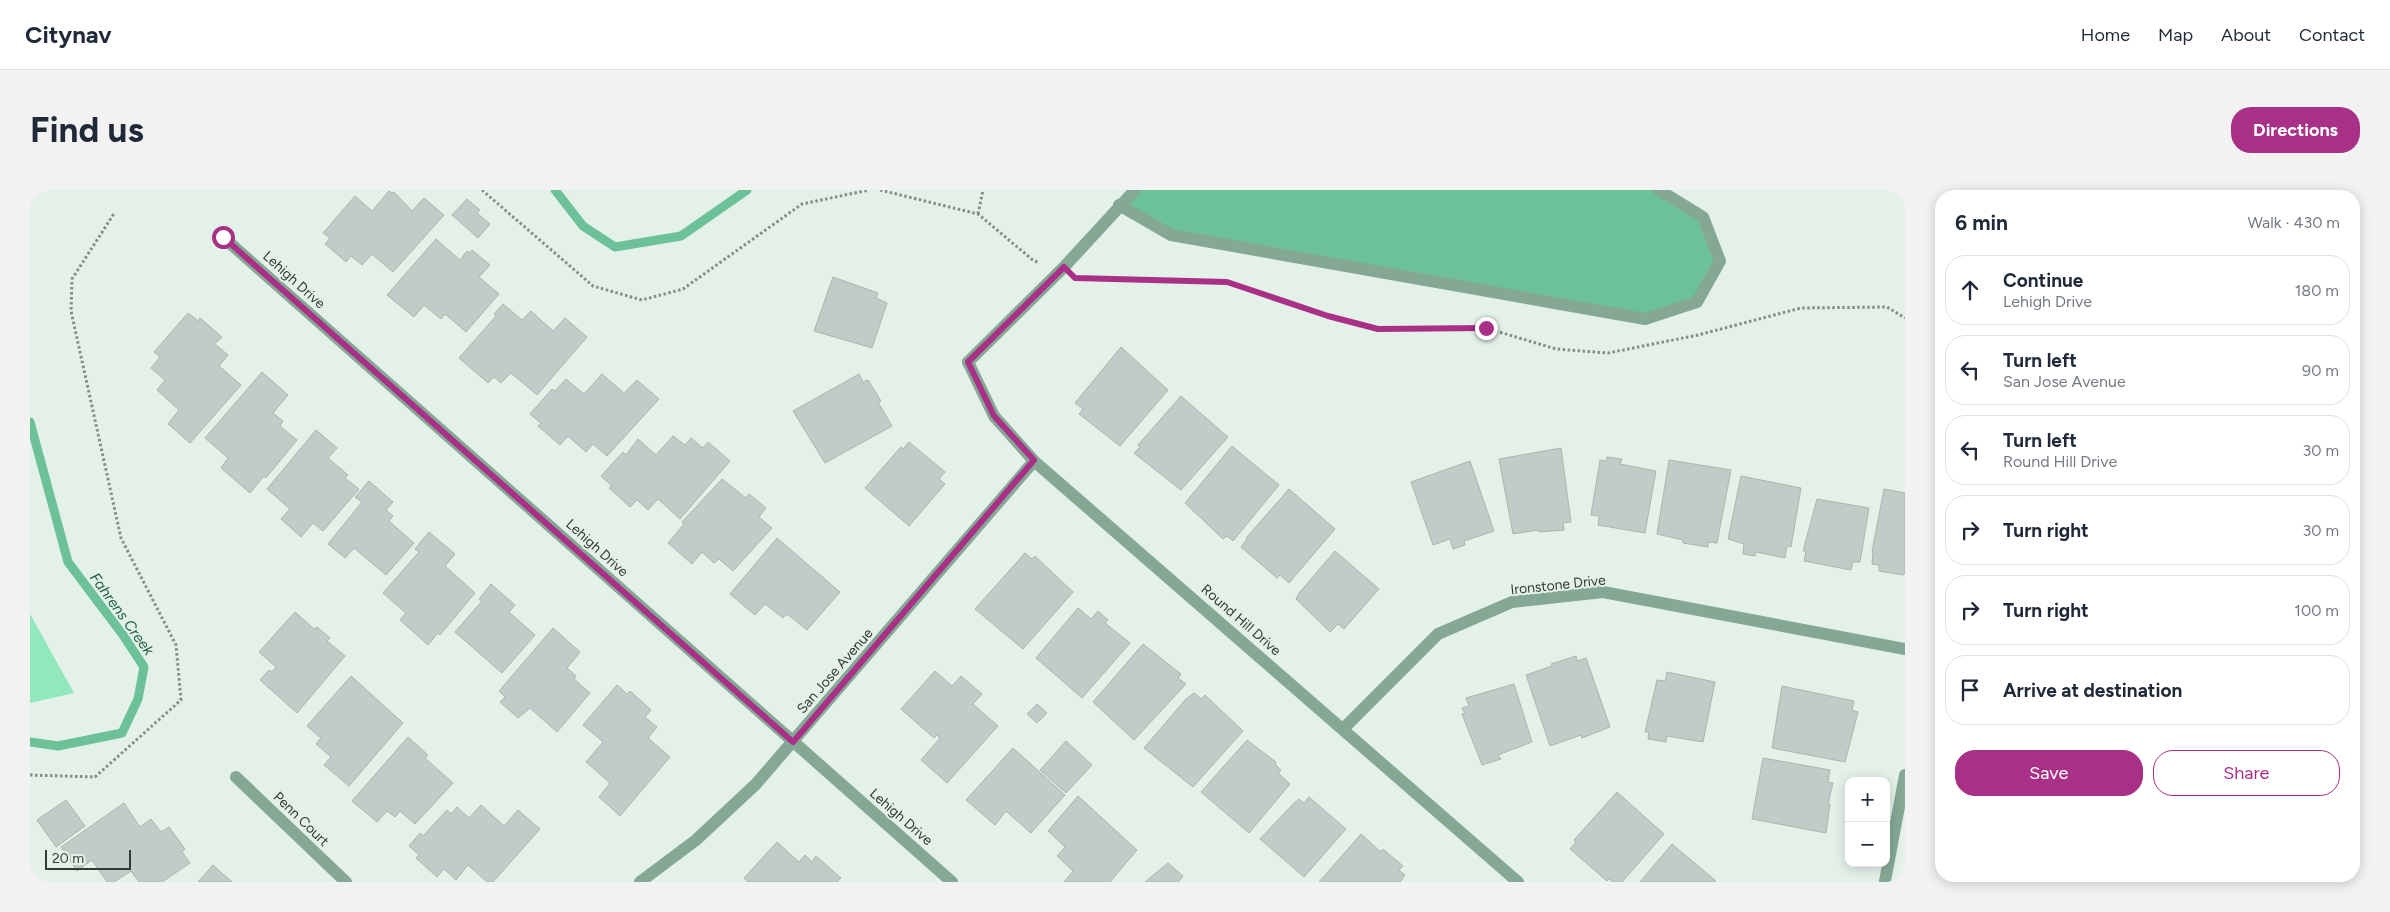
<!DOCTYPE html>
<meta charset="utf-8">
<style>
:root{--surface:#fff;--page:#f2f2f3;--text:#1f2937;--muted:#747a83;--line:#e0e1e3;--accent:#a83086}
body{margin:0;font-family:Figtree,sans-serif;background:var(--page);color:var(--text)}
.controls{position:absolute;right:15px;bottom:15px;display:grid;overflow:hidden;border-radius:10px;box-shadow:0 2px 12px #0003}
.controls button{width:45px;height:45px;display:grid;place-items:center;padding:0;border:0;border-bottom:1px solid var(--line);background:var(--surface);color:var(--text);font:25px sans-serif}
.scale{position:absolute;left:15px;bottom:12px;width:86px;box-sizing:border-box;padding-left:5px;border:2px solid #343936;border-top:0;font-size:14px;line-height:18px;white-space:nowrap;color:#343936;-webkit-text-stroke:4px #e4f1e9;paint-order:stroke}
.stop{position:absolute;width:15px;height:15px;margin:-11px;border:4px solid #a83086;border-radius:50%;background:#fff}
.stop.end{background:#a83086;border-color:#fff;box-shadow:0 1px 5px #0008}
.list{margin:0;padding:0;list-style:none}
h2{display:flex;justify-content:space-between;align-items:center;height:65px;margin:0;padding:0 20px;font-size:21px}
h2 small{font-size:16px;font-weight:400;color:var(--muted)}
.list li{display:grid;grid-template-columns:32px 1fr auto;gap:15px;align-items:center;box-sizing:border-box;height:70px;margin:0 10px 10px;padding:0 10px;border:1px solid var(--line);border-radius:20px}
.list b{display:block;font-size:19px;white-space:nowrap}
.list p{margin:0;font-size:16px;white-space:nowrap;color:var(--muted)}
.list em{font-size:16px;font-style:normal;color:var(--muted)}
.actions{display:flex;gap:10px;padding:15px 20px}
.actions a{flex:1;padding:11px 0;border:1px solid var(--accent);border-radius:20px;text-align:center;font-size:18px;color:var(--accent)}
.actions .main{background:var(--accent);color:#fff}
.icon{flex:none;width:28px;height:28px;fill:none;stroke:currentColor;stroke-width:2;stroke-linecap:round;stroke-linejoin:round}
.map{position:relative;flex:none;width:1875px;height:692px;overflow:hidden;border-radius:20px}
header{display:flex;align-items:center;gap:30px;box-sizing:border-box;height:70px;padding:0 25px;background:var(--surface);border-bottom:1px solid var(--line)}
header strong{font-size:24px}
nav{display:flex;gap:28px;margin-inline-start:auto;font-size:18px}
.intro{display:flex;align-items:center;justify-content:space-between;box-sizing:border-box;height:120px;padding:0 30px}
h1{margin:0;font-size:35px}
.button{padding:12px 22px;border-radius:20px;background:var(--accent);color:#fff;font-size:18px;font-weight:700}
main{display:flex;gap:30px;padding:0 30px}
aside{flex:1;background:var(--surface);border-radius:20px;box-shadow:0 2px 12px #0003}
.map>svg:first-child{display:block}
.green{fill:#92e8bd}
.water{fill:#6cc198}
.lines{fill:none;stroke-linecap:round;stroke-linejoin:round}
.stream{stroke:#6cc198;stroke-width:9}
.building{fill:#c0cdc6;stroke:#a9b6af}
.path{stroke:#848d88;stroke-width:3;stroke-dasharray:2.5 2.5;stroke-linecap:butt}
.lane{stroke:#85a895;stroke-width:12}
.street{stroke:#85a895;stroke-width:12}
.route{stroke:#a83086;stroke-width:6}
.labels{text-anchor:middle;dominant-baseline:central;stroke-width:4;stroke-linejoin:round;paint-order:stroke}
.street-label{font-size:14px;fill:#343936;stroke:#e4f1e9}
.water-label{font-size:15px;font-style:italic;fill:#216145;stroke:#e4f1e9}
</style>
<header>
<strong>Citynav</strong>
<nav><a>Home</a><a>Map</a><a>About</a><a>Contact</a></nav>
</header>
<div class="intro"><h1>Find us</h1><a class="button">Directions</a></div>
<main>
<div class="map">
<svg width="1875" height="692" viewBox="0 0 1875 692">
<rect width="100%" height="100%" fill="#e4f1e9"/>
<path class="green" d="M0 424 44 503 0 513Z"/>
<path class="water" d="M1105 0H1629L1673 27 1690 71 1667 112 1615 129 1141 45 1089 15Z"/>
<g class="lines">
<g class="stream">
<path d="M525 0 553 36 585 57 651 46 717 0"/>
<path d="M0 232 38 372 93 445 114 477 108 509 92 543 28 556 0 552"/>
</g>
</g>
<g class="building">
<path d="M359 1 362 3 364 2 382 21 394 8 414 25 363 82 342 64 332 75 321 66 316 72 295 54 300 48 293 43 325 6 342 21Z"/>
<path d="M437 9 450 20 447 23 460 34 448 48 422 25Z"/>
<path d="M406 49 430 70 437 61 440 63 442 60 460 75 449 87 469 104 436 142 415 124 411 129 394 115 384 127 357 105Z"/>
<path d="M803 87 848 103 846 108 857 113 842 158 784 141Z"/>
<path d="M473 114 492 130 501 121 523 141 535 128 557 147 507 205 481 183 471 193 464 187 458 193 429 168 466 126 464 124Z"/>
<path d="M158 123 168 131 170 128 192 147 185 154 198 165 189 176 211 195 160 253 138 234 149 220 127 200 135 190 121 178 130 167 124 162Z"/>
<path d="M1091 157 1138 200 1090 256 1049 224 1053 219 1045 213Z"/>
<path d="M232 182 258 205 243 223 253 231 250 236 267 250 236 288 234 286 220 303 191 278 198 268 175 248Z"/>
<path d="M572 184 594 203 607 190 629 209 577 266 563 254 556 262 538 246 530 255 508 236 511 233 500 224 522 199 525 201 536 189 554 204Z"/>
<path d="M829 184 833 192 838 190 851 211 848 212 862 236 795 273 763 221Z"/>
<path d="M1151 206 1198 247 1151 300 1104 263 1110 257 1108 255Z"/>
<path d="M286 240 307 258 298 268 318 285 315 288 329 299 293 341 283 333 271 347 251 329 260 319 237 299Z"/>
<path d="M643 246 655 255 661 248 673 258 678 252 700 271 650 329 628 309 618 320 607 310 600 317 579 298 582 296 571 286 593 262 596 265 608 249 626 265Z"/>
<path d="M879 252 915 282 909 289 915 294 879 336 835 298 871 257 873 259Z"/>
<path d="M1202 256 1249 295 1203 351 1197 346 1193 349 1155 313Z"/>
<path d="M1531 258 1541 332 1533 333 1534 340 1509 342 1508 340 1483 344 1469 269Z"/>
<path d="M1577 267 1592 269 1590 274 1626 281 1615 343 1568 335 1569 326 1561 325 1570 270 1576 271Z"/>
<path d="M1639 270 1701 280 1687 353 1678 352V357L1653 353V350L1627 344Z"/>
<path d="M1440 271 1464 341 1434 351 1435 355 1423 359 1420 349 1403 355 1381 292Z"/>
<path d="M1711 286 1771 298 1761 357 1757 356 1755 368 1726 362 1725 366 1713 364 1714 354 1698 349Z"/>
<path d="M692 289 716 308 719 304 736 318 729 327 742 338 703 381 689 369 684 373 672 362 662 374 638 353 654 334 652 332Z"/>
<path d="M339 291 363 312 356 320 363 326 359 331 384 353 356 385 324 358 315 368 298 354 332 312 325 307Z"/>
<path d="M1259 299 1305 339 1259 393 1250 385 1247 388 1211 357 1217 349 1216 348Z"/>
<path d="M1854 299 1875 303V383L1873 385 1849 381V375L1842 374 1843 362 1842 361Z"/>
<path d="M1787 309 1839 318 1830 372H1823L1821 380 1774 371 1776 361H1773Z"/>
<path d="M399 342 425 364 415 376 445 403 410 445 408 443 398 455 370 430 376 423 353 403 389 362 385 359Z"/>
<path d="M747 348 810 402 777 440 757 424 753 428 735 414 725 425 700 404Z"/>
<path d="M1305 361 1349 399 1314 439 1308 434 1300 442 1266 409 1269 403Z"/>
<path d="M995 363 1002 369 1005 366 1043 402 993 459 945 419Z"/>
<path d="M461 394 485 415 479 422 505 445 472 483 425 442 452 411 449 409Z"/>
<path d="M1048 418 1061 429 1068 421 1078 430 1075 433 1100 453 1052 508 1006 468Z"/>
<path d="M265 422 284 439 287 437 300 448 297 451 315 466 267 523 230 490 239 480 242 482 246 477 229 462Z"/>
<path d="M523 438 550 462 537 478 546 486 544 489 560 503 527 542 500 518 488 528 470 512 475 507 469 501Z"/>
<path d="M1113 454 1151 484 1148 488 1156 494 1104 550 1063 512Z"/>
<path d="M1546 466 1547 471 1556 468 1580 537 1552 548 1551 545 1520 556 1496 485 1522 476 1521 474Z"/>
<path d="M905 481 922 496 931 486 952 504 943 514 968 536 917 593 891 570 910 548 907 545 904 548 871 519Z"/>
<path d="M1637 482 1685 492 1673 552 1637 546 1636 552 1618 549 1619 542H1615L1627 490 1635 491Z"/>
<path d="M321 486 373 533 319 596 294 575 301 567 286 554 291 548 277 536Z"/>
<path d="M1484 494 1502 552 1468 565 1471 569 1452 575 1432 524 1435 523 1432 518 1439 516 1436 508Z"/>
<path d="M587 495 597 504 600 501 621 520 615 527 627 537 618 548 640 567 590 626 569 607 580 593 556 572 573 552 553 535Z"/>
<path d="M1752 496 1824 511 1822 520 1828 522 1815 572 1742 558Z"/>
<path d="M1164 503 1172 509 1175 505 1213 541 1163 597 1114 558 1155 510Z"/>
<path d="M1007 514 1017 523 1007 533 997 524Z"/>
<path d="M378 547 398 565 395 568 423 593 385 634 370 621 365 627 357 621 347 632 322 611Z"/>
<path d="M1217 550 1246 572 1245 574 1251 580 1248 583 1260 594 1219 643 1171 602Z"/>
<path d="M1036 551 1062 575 1036 603 1010 580Z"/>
<path d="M983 558 1035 605 1001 643 976 621 965 635 936 610Z"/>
<path d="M1733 568 1800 580 1798 592 1803 593 1798 614H1800L1796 643 1722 629Z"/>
<path d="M1587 602 1634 644 1592 692H1583L1579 689 1577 691 1540 659 1546 652 1544 650Z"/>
<path d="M1048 606 1107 660 1080 692H1034L1043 681 1027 666 1035 657 1018 641Z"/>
<path d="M1279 607 1316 639 1274 687 1230 649 1263 614 1269 609 1274 613Z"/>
<path d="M36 610 55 636 26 657 7 630Z"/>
<path d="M94 613 110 637 121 629 131 642 139 637 155 659 152 662 160 673 132 692H109L101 681 84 692H77L62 670 47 681 31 657Z"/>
<path d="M451 615 474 636 488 620 510 639 463 692H457L438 675 426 690 414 679 407 687 386 668 389 665 379 656 390 643 393 646 417 620 421 624 427 617 439 628Z"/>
<path d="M1331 644 1351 662 1353 659 1373 676 1369 680 1375 685 1370 692H1289Z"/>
<path d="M747 652 769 672 775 665 782 672 786 666 811 688 807 692H718L714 688Z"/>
<path d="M1642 654 1686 691 1685 692H1610Z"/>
<path d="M1138 673 1153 686 1148 692H1115Z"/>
<path d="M183 675 202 692H168Z"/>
</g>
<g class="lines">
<g class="path">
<path d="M452 0 563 96 612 110 653 99 772 14 839 0"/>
<path d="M850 0 948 24 1004 71 1009 72"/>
<path d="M948 24 953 0"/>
<path d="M1053 88 1197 92 1298 126 1349 139 1456 138 1526 159 1578 163 1668 145 1771 118 1857 117 1875 128"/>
<path d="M0 585 65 587 151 510 146 455 91 348 41 121 42 89 85 22"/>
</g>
<g class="lane">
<path d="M1089 15 1141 45 1615 129 1667 112 1690 71 1673 27 1629 0"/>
<path d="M938 172 1034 77 1105 0"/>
</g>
<g class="street">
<path d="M193 47 922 692"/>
<path d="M938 172 964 226 1004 271 1488 692"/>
<path d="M1313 539 1408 444 1482 412 1573 402 1875 459"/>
<path d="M206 587 316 692"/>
<path d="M1855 691 1875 585"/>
<path d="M610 692 666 650 726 594 1004 271"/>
</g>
</g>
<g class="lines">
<path class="route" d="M193 47 763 552 1004 270 964 226 938 172 1034 77 1045 88 1197 92 1298 126 1348 139 1456 138"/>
</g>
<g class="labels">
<g class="street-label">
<text transform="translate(264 90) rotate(42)">Lehigh Drive</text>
<text transform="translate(567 358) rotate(42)">Lehigh Drive</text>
<text transform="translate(1528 395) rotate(-6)">Ironstone Drive</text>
<text transform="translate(1211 430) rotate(41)">Round Hill Drive</text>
<text transform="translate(805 481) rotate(-49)">San Jose Avenue</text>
<text transform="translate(871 627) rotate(41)">Lehigh Drive</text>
<text transform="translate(271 629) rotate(44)">Penn Court</text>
</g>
<g class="water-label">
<text transform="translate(92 424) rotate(54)">Fahrens Creek</text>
</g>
</g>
</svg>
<div class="controls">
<button>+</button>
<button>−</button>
</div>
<div class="scale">20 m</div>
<div class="stop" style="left:193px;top:47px"></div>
<div class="stop end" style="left:1456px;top:138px"></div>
</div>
<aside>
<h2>6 min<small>Walk · 430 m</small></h2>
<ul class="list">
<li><svg class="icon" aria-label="ahead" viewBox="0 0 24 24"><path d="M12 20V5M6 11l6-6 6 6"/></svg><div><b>Continue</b><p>Lehigh Drive</p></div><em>180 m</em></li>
<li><svg class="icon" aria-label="left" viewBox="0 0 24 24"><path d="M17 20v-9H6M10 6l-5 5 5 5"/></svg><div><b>Turn left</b><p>San Jose Avenue</p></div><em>90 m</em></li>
<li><svg class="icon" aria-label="left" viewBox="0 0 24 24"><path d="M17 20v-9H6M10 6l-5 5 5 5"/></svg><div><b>Turn left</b><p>Round Hill Drive</p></div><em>30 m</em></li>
<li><svg class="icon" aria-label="right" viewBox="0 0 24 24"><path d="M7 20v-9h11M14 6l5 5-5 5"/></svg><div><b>Turn right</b></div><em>30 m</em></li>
<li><svg class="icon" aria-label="right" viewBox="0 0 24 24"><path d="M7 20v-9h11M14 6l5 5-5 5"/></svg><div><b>Turn right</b></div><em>100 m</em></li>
<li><svg class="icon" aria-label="arrive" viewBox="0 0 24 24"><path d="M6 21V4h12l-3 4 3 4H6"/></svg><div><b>Arrive at destination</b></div></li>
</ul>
<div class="actions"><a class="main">Save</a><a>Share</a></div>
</aside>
</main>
